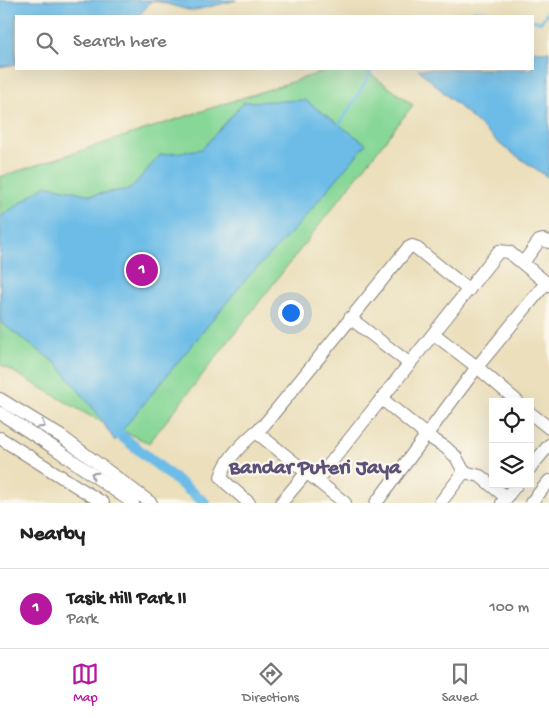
<!DOCTYPE html>
<style>
:root{--surface:#fff;--page:#f6f6f6;--text:#222;--muted:#767676;--line:#e0e0e0;--accent:#b5179e}
body{margin:0;font-family:"Gochi Hand",sans-serif;background:var(--page);color:var(--text)}
.controls{position:absolute;right:15px;bottom:15px;display:grid;overflow:hidden;border-radius:0px;box-shadow:0 5px 20px #0002}
.controls button{width:45px;height:45px;display:grid;place-items:center;padding:0;border:0;border-bottom:1px solid var(--line);background:var(--surface);color:var(--text);font:25px sans-serif}
.you{position:absolute;left:290px;top:312px;width:18px;height:18px;margin:-12px;border:4px solid #fff;border-radius:50%;background:#1a73e8;box-shadow:0 0 0 8px #1a73e833}
.badge{display:grid;place-items:center;width:32px;height:32px;border-radius:50%;background:var(--accent);color:#fff;font-size:16px;font-weight:700}
.pin{position:absolute;translate:-50% -50%;border:2px solid #fff;box-shadow:0 1px 5px #0006}
.list{margin:0;padding:0;list-style:none}
h2{display:flex;justify-content:space-between;align-items:center;height:65px;margin:0;padding:0 20px;font-size:21px}
h2 small{font-size:16px;font-weight:400;color:var(--muted)}
.list li{display:grid;grid-template-columns:32px 1fr auto;gap:15px;align-items:center;box-sizing:border-box;height:80px;padding:0 20px;border-top:1px solid var(--line)}
.list b{display:block;font-size:19px;white-space:nowrap}
.list p{margin:0;font-size:16px;white-space:nowrap;color:var(--muted)}
.list em{font-size:16px;font-style:normal;color:var(--muted)}
.icon{flex:none;width:28px;height:28px;fill:none;stroke:currentColor;stroke-width:2;stroke-linecap:round;stroke-linejoin:round}
.map{position:relative;flex:none;width:549px;height:503px;overflow:hidden}
.search{position:absolute;background:var(--surface);box-shadow:0 5px 20px #0002;left:15px;right:15px;top:15px;height:55px;display:flex;align-items:center;gap:12px;box-sizing:border-box;padding:0 18px;border-radius:0px;color:var(--muted);font-size:19px}
.sheet{height:145px;background:var(--surface)}
nav{display:flex;justify-content:space-around;align-items:center;box-sizing:border-box;height:70px;border-top:1px solid var(--line);background:var(--surface);font-size:14px;color:var(--muted)}
nav a{display:grid;justify-items:center;gap:2px}
nav .on{color:var(--accent)}
.map>svg:first-child{display:block}
.green{fill:#87d797;stroke:#547c69}
.water{fill:#6cbce7;stroke:#476f91}
.lines{fill:none;stroke-linecap:round;stroke-linejoin:round}
.stream{stroke:#6cbce7;stroke-width:3}
.canal{stroke:#6cbce7;stroke-width:11}
.minor-casing{stroke:#86807c;stroke-width:14}
.minor{stroke:#fff;stroke-width:12}
.oneway{stroke:#9c9ca7}
.labels{text-anchor:middle;dominant-baseline:central;stroke-width:4.5;stroke-linejoin:round;paint-order:stroke}
.district-label{font-size:21px;font-weight:bold;fill:#5b5178;stroke:#fbf7ec}
</style>
<div class="map">
<svg width="549" height="503" viewBox="0 0 549 503">
<rect width="100%" height="100%" fill="#fbf7ec"/>
<filter id="ink" filterUnits="userSpaceOnUse"><feTurbulence type="fractalNoise" baseFrequency=".02" numOctaves="2"/><feDisplacementMap in="SourceGraphic" scale="10" xChannelSelector="R" yChannelSelector="G"/><feConvolveMatrix kernelMatrix="1 2 1 2 8 2 1 2 1" color-interpolation-filters="sRGB"/></filter>
<filter id="wash" filterUnits="userSpaceOnUse"><feTurbulence type="fractalNoise" baseFrequency=".0096" numOctaves="4" result="noise"/><feDisplacementMap in="SourceGraphic" scale="20" xChannelSelector="R" yChannelSelector="G"/><feGaussianBlur stdDeviation="1.12" result="paint"/><feColorMatrix in="noise" values="0 0 0 0 0 0 0 0 0 0 0 0 0 0 0 0 0 1.4 0 .05"/><feComposite in="paint" operator="in"/></filter>
<g filter="url(#wash)">
<rect width="100%" height="100%" fill="#ebdfbc"/>
<path class="green" d="M331 69H364L413 105 149 443 90 416 0 364V177Z"/>
<g class="water">
<path d="M0 0H237L192 11 152 0 139 16H16V64L0 67Z"/>
<path d="M533 50 542 52 549 51V178L502 146 418 69H533Z"/>
<path d="M305 100 366 144 294 230 246 279 119 434 115 441 96 412 58 365 0 322V217L46 185 91 195 130 189 160 155 202 149 244 102Z"/>
</g>
<g class="lines">
<g class="stream">
<path d="M458 16 476 11 515 16"/>
<path d="M533 20 541 22 549 9"/>
<path d="M336 127 339 125 364 85 372 69"/>
</g>
<path class="canal" d="M114 419 119 434 205 503"/>
</g>
</g>
<g filter="url(#ink)">
<g class="lines">
<g class="minor-casing">
<g id="minor">
<path d="M523 263 539 241 543 240 549 242"/>
<path d="M350 318 410 364"/>
<path d="M434 334 477 367 518 402"/>
<path d="M0 399 62 437 151 503"/>
<path d="M382 399 426 435 445 447 456 457 464 472 480 476 507 498"/>
<path d="M0 413 56 449 133 503"/>
<path d="M530 413 549 428"/>
<path d="M256 432 345 503"/>
<path d="M0 438 103 503"/>
<path d="M530 468 549 445"/>
<path d="M317 480 499 251 509 252 549 285"/>
<path d="M249 503 225 482 221 477C226 457 249 437 264 425L408 248 412 246 415 247 469 290"/>
<path d="M281 503 307 472"/>
<path d="M376 503 477 367 546 283"/>
<path d="M440 503 464 472"/>
<path d="M502 503 517 484"/>
<path d="M531 503 549 481"/>
</g>
</g>
<use href="#minor" class="minor"/>
</g>
<defs><path id="oneway-chevron" d="M-2-3.5L2.5 0L-2 3.5" fill="none" stroke-width="1.6" stroke-linecap="round" stroke-linejoin="round" transform="scale(1.25)"/></defs>
<g class="oneway">
<use href="#oneway-chevron" transform="translate(42 425) rotate(32)"/>
<use href="#oneway-chevron" transform="translate(94 475) rotate(-145)"/>
</g>
</g>
<g class="labels">
<g class="district-label">
<text x="315" y="469">Bandar Puteri Jaya</text>
</g>
</g>
</svg>
<div class="controls">
<button><svg class="icon" aria-label="locate" viewBox="0 0 24 24"><circle cx="12" cy="12" r="6"/><path d="M12 2v4M12 18v4M2 12h4M18 12h4"/></svg></button>
<button><svg class="icon" aria-label="layers" viewBox="0 0 24 24"><path d="M12 4l9 5-9 5-9-5zM3 14l9 5 9-5"/></svg></button>
</div>
<div class="you"></div>
<div class="pin badge" style="left:142px;top:270px">1</div>
<div class="search"><svg class="icon" aria-label="search" viewBox="0 0 24 24"><circle cx="10" cy="10" r="6"/><path d="M15 15l6 6"/></svg>Search here</div>
</div>
<section class="sheet">
<h2>Nearby<small></small></h2>
<ul class="list">
<li><span class="badge">1</span><div><b>Tasik Hill Park II</b><p>Park</p></div><em>100 m</em></li>
</ul>
</section>
<nav>
<a class="on"><svg class="icon" aria-label="map" viewBox="0 0 24 24"><path d="M3 6l6-2 6 2 6-2v14l-6 2-6-2-6 2zM9 4v14M15 6v14"/></svg>Map</a>
<a><svg class="icon" aria-label="directions" viewBox="0 0 24 24"><path d="M12 3l9 9-9 9-9-9zM9 14v-3h6M13 9l2 2-2 2"/></svg>Directions</a>
<a><svg class="icon" aria-label="saved" viewBox="0 0 24 24"><path d="M7 4h10v16l-5-4-5 4z"/></svg>Saved</a>
</nav>
